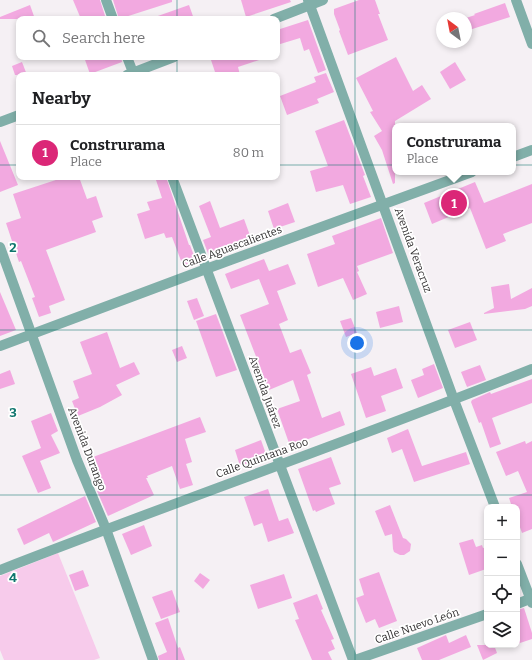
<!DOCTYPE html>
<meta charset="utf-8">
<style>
:root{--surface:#fff;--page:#f6f6f6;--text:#202124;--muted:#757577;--line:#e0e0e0;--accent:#db2777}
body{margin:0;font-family:Bitter,serif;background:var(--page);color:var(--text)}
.controls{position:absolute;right:12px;bottom:12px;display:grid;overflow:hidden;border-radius:8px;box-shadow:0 2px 6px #0003}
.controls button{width:36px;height:36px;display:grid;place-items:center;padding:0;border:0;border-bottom:1px solid var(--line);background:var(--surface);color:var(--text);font:20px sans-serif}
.compass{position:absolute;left:436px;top:12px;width:36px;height:36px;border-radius:50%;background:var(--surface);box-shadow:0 2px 6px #0003;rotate:328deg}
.you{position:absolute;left:357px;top:343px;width:14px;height:14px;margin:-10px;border:3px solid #fff;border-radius:50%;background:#1a73e8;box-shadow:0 0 0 6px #1a73e833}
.badge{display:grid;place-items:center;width:26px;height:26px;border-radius:50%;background:var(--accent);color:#fff;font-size:13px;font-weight:700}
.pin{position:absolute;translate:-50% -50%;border:2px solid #fff;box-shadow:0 1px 4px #0006}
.popup{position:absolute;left:392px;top:123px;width:124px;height:52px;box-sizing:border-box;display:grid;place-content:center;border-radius:8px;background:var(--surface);filter:drop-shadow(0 1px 3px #0005);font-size:13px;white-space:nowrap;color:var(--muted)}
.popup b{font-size:15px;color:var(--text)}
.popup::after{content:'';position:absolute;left:50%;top:100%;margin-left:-8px;border:8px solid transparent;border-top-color:var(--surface)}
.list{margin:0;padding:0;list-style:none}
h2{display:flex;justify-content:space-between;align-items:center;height:52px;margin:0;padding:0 16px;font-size:17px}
h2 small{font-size:13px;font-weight:400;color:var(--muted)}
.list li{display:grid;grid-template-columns:26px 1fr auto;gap:12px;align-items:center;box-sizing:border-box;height:56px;padding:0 16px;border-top:1px solid var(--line)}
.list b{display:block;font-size:15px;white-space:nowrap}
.list p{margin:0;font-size:13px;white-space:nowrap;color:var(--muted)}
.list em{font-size:13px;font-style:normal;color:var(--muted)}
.icon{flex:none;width:22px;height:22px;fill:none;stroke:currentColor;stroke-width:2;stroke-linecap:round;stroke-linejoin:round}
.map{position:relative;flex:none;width:532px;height:660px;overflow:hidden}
.search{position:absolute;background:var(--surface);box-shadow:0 2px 6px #0003;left:16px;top:16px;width:264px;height:44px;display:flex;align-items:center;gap:10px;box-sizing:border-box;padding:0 14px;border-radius:8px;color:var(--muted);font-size:15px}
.panel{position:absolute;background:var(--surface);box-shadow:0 2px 6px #0003;left:16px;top:72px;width:264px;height:108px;border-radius:8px}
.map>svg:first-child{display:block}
.green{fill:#f7cbeb}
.building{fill:#f2a9e0}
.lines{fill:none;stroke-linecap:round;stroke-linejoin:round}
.street{stroke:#81afa9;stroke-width:10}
.grid{fill:none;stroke:#0f766e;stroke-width:1;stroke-opacity:0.55}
.labels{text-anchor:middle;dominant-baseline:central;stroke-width:3.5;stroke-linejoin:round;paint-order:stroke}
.street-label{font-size:11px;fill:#343233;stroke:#fff}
.grid-label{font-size:13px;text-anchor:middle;font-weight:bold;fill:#0f766e;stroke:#fff;stroke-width:3.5;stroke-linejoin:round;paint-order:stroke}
</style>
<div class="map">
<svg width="532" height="660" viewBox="0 0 532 660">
<rect width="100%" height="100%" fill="#f5f0f4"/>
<path class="green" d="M58 553 100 658 94 660H4L0 650V576Z"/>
<g class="building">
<path d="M73 0H100L106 19H81Z"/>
<path d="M113 0H172V2L119 19Z"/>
<path d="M241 0H290L291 2 246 17Z"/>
<path d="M359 0H375L380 14H378L388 40 348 55 339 31 340 30 334 14V9Z"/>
<path d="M505 3 510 17 466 31V18L475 15 474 14Z"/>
<path d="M30 5 35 19H0V17Z"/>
<path d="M189 5 194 19H155V17Z"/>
<path d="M308 20 326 70 318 73 309 49 304 51 300 38 277 45V30Z"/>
<path d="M84 57H121L122 62 90 74Z"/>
<path d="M210 57H262V59L238 67 240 75H216Z"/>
<path d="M396 57 413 91 422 85 431 99 395 121V183L393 184 382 150 374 136 382 131 370 112 373 111 356 78Z"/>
<path d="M22 62 27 75H15L12 66Z"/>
<path d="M455 62 466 80 450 89 440 72Z"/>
<path d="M326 73 334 92 317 99 319 103 287 115 280 96 316 82 314 77Z"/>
<path d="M344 120 365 175 363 176 371 197 350 204 343 185 316 192 310 171 328 166 315 131Z"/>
<path d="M0 141 18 185 0 192Z"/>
<path d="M65 177H79L87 199 96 196 103 217 92 221 96 232 46 250 65 300 49 306 51 313 39 317 32 298 35 297 21 261 19 262 6 223 21 218 13 194Z"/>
<path d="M155 177H166L189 245H190L196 261 183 266 172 237 166 238 164 233 145 239 137 214 150 210 147 202 162 198Z"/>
<path d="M475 182 484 203 532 184V223L503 234 506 241 486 249 470 208 432 224 424 203Z"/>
<path d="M210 201 220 228 244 219 252 241 209 256 203 240 211 237 199 206Z"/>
<path d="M288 203 295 222 274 229 268 211Z"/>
<path d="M381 218 393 253 357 266 359 271 357 272 367 294 353 300 343 278 318 287 307 254 335 244 332 236Z"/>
<path d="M264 259 269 271 288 264 296 284 277 291 288 320 279 324 290 353 301 349 311 373 307 375 322 418 340 411 345 425 290 446 277 409 300 401 293 380 269 390 240 315 269 304 259 279 231 289 225 274Z"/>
<path d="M509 284 511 299 532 288V306L525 309 484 314V313L494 308 491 287Z"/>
<path d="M0 292 16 330 0 336Z"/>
<path d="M197 298 204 316 194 320 187 301Z"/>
<path d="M399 306 403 322 380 328 376 312Z"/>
<path d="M216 314 237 370 216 377 196 321Z"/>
<path d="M351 318 357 333 346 337 340 321Z"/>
<path d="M470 322 477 340 455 348 448 330Z"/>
<path d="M107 332 120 368 134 362 140 374 116 385 122 395 100 407 78 416 72 401 79 398 73 381 92 374 80 342Z"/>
<path d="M182 346 187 358 177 362 172 350Z"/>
<path d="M434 364 443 388 418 398 411 380 424 375 422 369Z"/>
<path d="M480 365 486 380 467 387 461 372Z"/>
<path d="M371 367 374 376 396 368 403 388 381 396 386 411 366 418 351 374Z"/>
<path d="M10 370 15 384 0 389V374Z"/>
<path d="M532 379V403L492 418 501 444 490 448 481 422 479 423 471 402 472 400 490 392 491 394Z"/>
<path d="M51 413 58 431 51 435 60 453 40 461 51 488 38 493 22 456 41 448 31 421Z"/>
<path d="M200 417 206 432 185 439 192 462 186 464 193 485 180 489 172 466 147 476 148 478H146L154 495 108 516 97 491 103 488V485L93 457Z"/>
<path d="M408 429 422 466 466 452 470 464 414 482 402 449 392 453 387 438Z"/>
<path d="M261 440 267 457 240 466 235 450Z"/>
<path d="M525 441 526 444 532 441V529L522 533 517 519V507H512L509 498 527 492 518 471 506 476 496 452Z"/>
<path d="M331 457 341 484 329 488 335 504 316 512 315 510 313 511 298 469Z"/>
<path d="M268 489 279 521 288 518 294 533 268 542 262 523 254 526 244 497Z"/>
<path d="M85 496 96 522 53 542 49 533 24 545 17 529Z"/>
<path d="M390 505 403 538 406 539 411 544 410 551 404 555H400L394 552 393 549 392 534 385 536 375 511Z"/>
<path d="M144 525 152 546 131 555 122 534Z"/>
<path d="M473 539 476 547 482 545 483 548 487 547V564L484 565 486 569 469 575 459 543Z"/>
<path d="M83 570 89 586 75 591 69 575Z"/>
<path d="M379 572 397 621 379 628 375 619 366 623 356 598 364 595 359 579Z"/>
<path d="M200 573 210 580 203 589 194 581Z"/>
<path d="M284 574 292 598 258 609 250 585Z"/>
<path d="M172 590 180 612 161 619 152 597Z"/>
<path d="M317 594 323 609 321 610 334 639 331 640 335 649 328 652 332 660H312L295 620 299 619 293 603Z"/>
<path d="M524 608 532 633V639L517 644V610Z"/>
<path d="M168 618 178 648 180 647 185 660H159L158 656 167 652 155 623Z"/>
<path d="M446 635 449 643 466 635 471 647 439 660H422L417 648Z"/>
<path d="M477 645H494L497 653 483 660Z"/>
</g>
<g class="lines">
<g class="street">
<path d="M106 0 113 19"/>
<path d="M308 0 454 400 495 507"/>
<path d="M516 0 532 44"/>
<path d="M274 19 323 0"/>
<path d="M127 57 134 75"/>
<path d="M127 75 174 57"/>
<path d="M0 122 19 115"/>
<path d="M513 157 532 150"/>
<path d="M172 177 353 660"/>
<path d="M0 247 77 460 106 529 153 660"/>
<path d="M0 346 206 269 472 172"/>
<path d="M517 564 532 603"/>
<path d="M0 570C177 501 356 439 532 369"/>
<path d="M517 604 532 598"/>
<path d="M355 660 487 614"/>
</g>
</g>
<path class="grid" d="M177 0V19M355 0V660M177 57V75M0 165H19M277 165H532M177 177V660M0 330H532M0 495H532"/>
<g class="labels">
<g class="street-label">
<text transform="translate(232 247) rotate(-20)">Calle Aguascalientes</text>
<text transform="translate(413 250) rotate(70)">Avenida Veracruz</text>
<text transform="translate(265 392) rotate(70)">Avenida Juárez</text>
<text transform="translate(87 449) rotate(69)">Avenida Durango</text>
<text transform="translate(262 458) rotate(-20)">Calle Quintana Roo</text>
<text transform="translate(417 626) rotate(-19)">Calle Nuevo León</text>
</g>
</g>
<g class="grid-label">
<text x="13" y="252">2</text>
<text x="13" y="417">3</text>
<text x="13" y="582">4</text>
</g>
</svg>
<div class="controls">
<button>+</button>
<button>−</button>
<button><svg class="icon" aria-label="locate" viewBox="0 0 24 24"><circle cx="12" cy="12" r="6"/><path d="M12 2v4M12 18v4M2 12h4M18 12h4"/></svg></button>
<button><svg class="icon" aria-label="layers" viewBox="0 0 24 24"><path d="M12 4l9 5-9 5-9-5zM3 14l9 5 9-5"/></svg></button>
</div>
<svg class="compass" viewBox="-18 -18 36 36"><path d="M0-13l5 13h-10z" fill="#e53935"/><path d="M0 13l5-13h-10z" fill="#757577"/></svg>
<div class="you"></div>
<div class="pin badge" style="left:454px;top:203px">1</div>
<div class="popup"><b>Construrama</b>Place</div>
<div class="search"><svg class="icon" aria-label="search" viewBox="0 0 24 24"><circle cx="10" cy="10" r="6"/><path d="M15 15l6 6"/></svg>Search here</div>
<section class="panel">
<h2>Nearby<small></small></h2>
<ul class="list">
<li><span class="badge">1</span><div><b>Construrama</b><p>Place</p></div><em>80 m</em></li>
</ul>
</section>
</div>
